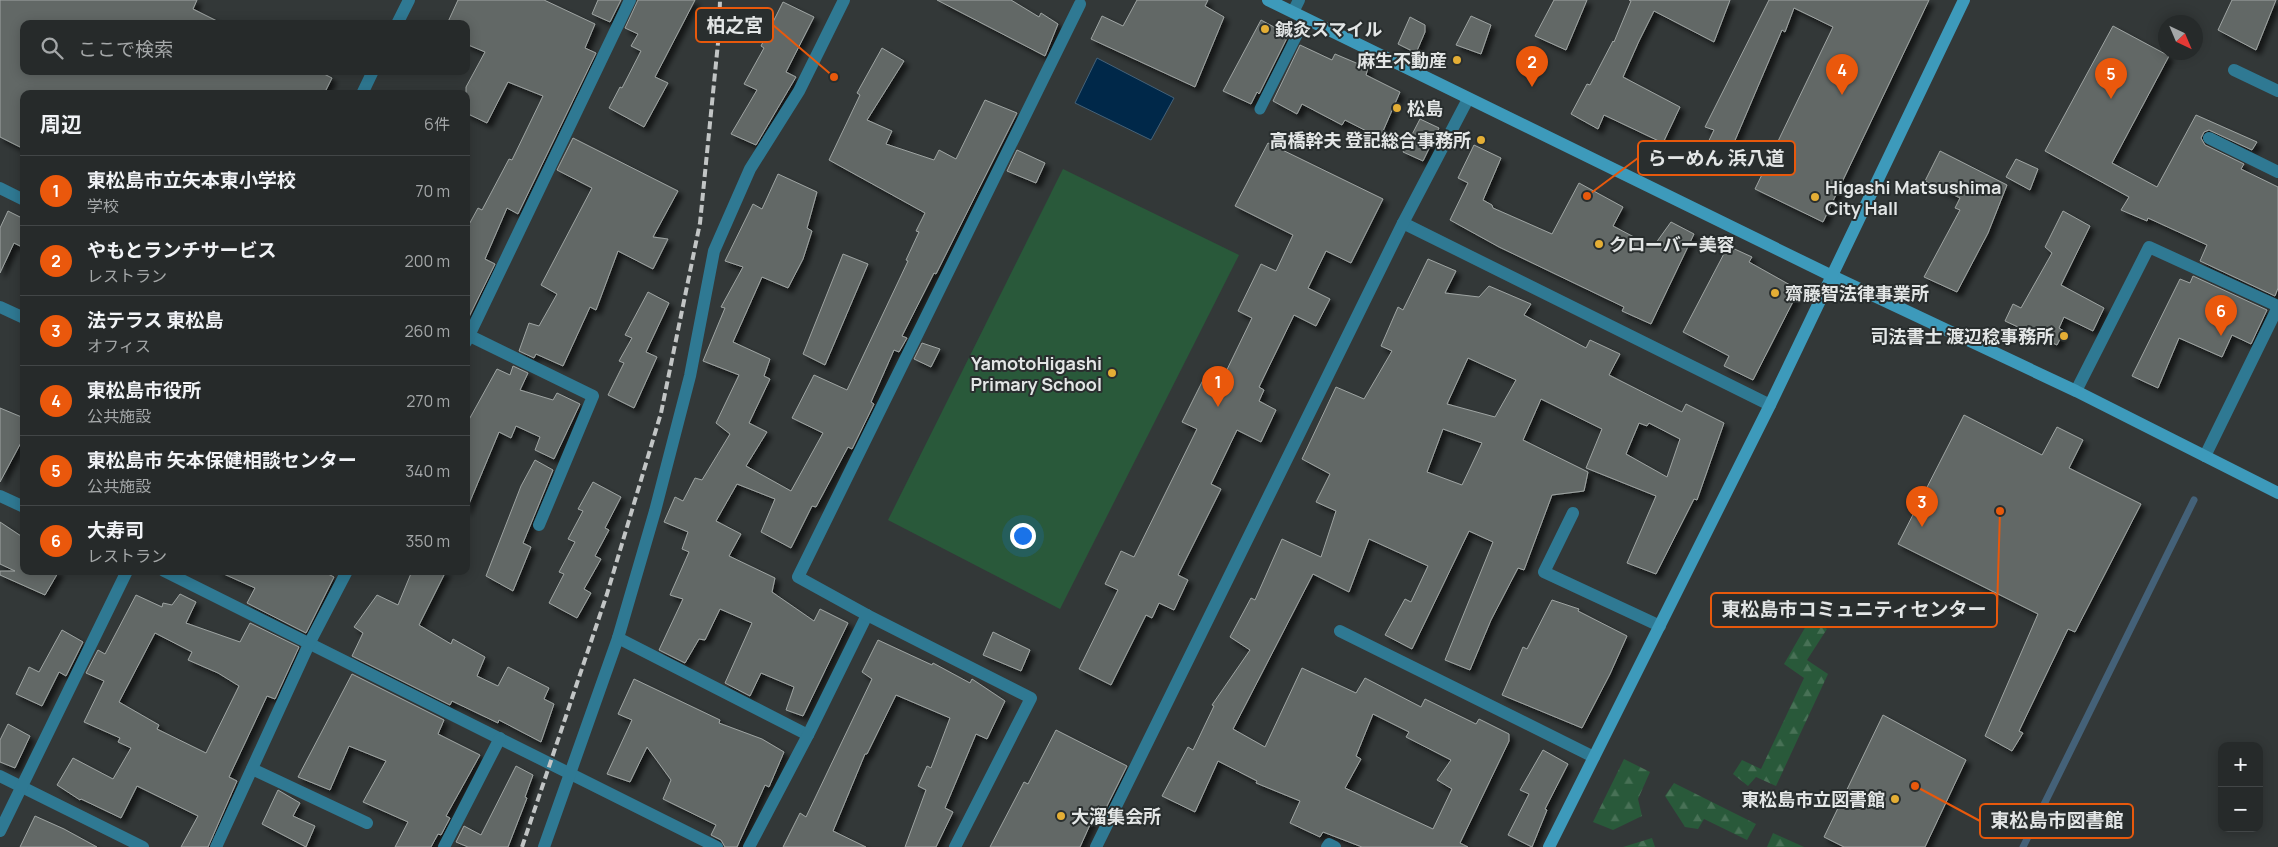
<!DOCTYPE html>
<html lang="ja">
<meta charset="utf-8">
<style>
:root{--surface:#262a2a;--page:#323636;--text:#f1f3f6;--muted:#a4a7a8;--line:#424647;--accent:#ea580c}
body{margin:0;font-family:Manrope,"Noto Sans JP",sans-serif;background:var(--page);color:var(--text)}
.controls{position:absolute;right:15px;bottom:15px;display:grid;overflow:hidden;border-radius:10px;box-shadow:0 2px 12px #0003}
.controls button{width:45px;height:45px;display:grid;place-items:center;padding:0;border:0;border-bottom:1px solid var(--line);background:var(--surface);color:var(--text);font:25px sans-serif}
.compass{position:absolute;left:2158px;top:15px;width:45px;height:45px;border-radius:50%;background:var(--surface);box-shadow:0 2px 12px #0003;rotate:136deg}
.you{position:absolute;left:1022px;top:535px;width:18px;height:18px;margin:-12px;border:4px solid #fff;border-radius:50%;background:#1a73e8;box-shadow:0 0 0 8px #1a73e833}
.badge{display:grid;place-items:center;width:32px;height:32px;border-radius:50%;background:var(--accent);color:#fff;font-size:16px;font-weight:700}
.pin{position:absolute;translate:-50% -41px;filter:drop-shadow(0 1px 2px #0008)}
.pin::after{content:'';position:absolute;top:26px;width:18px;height:15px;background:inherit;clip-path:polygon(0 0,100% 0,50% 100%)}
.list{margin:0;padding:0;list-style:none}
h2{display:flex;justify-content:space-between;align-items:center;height:65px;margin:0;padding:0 20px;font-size:21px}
h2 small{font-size:16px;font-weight:400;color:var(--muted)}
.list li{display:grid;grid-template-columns:32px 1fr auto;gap:15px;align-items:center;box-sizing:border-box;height:70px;padding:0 20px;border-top:1px solid var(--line)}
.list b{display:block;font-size:19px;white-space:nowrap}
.list p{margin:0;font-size:16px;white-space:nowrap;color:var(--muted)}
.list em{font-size:16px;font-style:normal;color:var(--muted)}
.icon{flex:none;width:28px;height:28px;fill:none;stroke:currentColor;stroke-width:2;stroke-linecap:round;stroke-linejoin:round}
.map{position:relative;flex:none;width:2278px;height:847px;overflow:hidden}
.search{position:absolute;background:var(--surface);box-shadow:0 2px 12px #0003;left:20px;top:20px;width:450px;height:55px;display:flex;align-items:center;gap:12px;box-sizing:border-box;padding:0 18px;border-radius:10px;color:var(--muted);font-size:19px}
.panel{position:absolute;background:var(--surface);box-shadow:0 2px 12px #0003;left:20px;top:90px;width:450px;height:485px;border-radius:10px}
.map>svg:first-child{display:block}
.grass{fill:#29593a}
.forest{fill:url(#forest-firs)}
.water{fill:#002849;stroke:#446178}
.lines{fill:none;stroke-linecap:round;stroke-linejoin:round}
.stream{stroke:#446178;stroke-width:7}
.building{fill:#626766;stroke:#9fa5a3;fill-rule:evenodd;filter:url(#shadow)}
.lane{stroke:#2f7993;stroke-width:11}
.street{stroke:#2f7993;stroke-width:12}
.secondary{stroke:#3d9abb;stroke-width:12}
.rail{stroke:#c2c5c5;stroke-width:4;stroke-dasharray:8 4;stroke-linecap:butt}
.poi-dot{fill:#e4ae35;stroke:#292e2e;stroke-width:2}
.labels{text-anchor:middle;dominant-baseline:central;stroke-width:4;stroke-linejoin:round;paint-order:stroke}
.poi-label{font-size:18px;font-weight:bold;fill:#e3e6e6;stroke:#292e2e;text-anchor:start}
.leader{fill:none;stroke:#e8590c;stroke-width:2}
.callout-dot{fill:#e8590c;stroke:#292e2e;stroke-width:2}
.callout{fill:#292e2e;stroke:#e8590c;stroke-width:2}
.callout-label{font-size:19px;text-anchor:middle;font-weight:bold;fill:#e3e6e6}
</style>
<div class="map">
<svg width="2278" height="847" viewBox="0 0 2278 847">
<defs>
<pattern id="forest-firs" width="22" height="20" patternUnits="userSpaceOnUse" patternTransform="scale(1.25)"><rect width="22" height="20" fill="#29593a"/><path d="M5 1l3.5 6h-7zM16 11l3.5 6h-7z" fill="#487156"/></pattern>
<filter id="shadow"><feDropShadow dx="4.5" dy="4.5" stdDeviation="2.5" flood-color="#0009"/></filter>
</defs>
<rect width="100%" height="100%" fill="#333838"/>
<path class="grass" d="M1063 169 1239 255 1060 609 888 520Z"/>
<g class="forest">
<path d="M1810 619 1827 629 1807 660 1828 674 1776 786 1756 777 1748 786 1733 774 1742 760 1761 769 1804 678 1784 664Z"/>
<path d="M1624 759 1650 772 1638 799 1642 816 1613 830 1593 822Z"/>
<path d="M1674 783 1756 824 1747 840 1704 819 1698 829 1685 827 1665 796Z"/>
<path d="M1773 833 1804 847H1767Z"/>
<path d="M1652 838 1655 847H1623Z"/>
</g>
<path class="water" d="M1097 58 1174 98 1151 140 1075 103Z"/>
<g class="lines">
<path class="stream" d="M2023 847 2194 500"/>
</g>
<g class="building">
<path d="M0 0H197L193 9 223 24H24V71H318L332 78 324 94H24V149L0 137Z"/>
<path d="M458 0H544L595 24 585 48 596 53 518 214 507 208 485 259 495 264 466 323V230L478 208 482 210 509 159 512 160 543 96 508 82 487 123 466 113V87L485 52 466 44V24H447Z"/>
<path d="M598 0H621L610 22 592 14Z"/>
<path d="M638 0H695L655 77 668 83 644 127 609 108 620 87 622 88 641 51 631 46 638 34 625 28Z"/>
<path d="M937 0H1011L1039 17 1041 13 1058 24 1045 56Z"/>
<path d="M1137 0H1208L1205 6 1224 17 1195 87 1091 39 1102 16 1123 26Z"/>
<path d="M1554 0H1587L1566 50 1535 36Z"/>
<path d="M1629 0H1730L1714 42 1654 11 1639 41 1623 77 1680 107 1663 143 1604 115 1598 129 1571 114 1587 84 1590 85 1613 41 1614 42 1631 1Z"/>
<path d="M1769 0H1929L1823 222 1755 189 1833 27 1794 8 1785 32 1782 30 1733 145 1737 146 1729 167 1702 155 1714 130 1705 127Z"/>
<path d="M2232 0H2276L2256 50 2218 30Z"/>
<path d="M783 2 814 17 786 72 796 77 756 145 731 134 757 90 744 84 764 48 761 46Z"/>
<path d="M1471 16 1491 25 1481 54 1456 45Z"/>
<path d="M1410 17 1425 25V32L1416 53 1398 44Z"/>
<path d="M1261 20 1285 33 1283 37 1287 38 1259 94 1257 92 1251 104 1223 91Z"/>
<path d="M2113 26 2169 56 2112 163 2157 187 2196 115 2257 142 2252 150 2209 130 2204 132 2201 138 2205 145 2244 164 2241 169 2278 187V288L2275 296 2200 261 2207 245 2148 218 2147 221 2121 210 2129 197 2045 151Z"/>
<path d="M1300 45 1332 60 1335 54 1368 68 1366 75 1400 92 1380 138 1345 120 1342 125 1302 104 1297 114 1273 101Z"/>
<path d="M882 48 904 61 867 120 892 131 886 144 934 160 939 150 956 159 985 100 1017 113 936 274 934 273 902 336 907 338 899 352 894 350 871 402 874 404 852 449 848 447 816 507 812 506 791 548 761 532 775 499 737 484 716 521 741 534 729 556 775 578 772 592 814 621 820 609 848 623 803 716 786 710 794 687 761 673 750 696 725 683 752 623 720 609 705 640 699 639 685 663 659 650 683 599 670 595 689 552 682 549 688 532 664 522 675 497 683 501 695 478 702 480 730 434 716 423 739 375 703 361 725 308 721 307 743 267 725 261 753 204 762 209 778 174 817 192 807 228 812 231 803 259 788 288 762 277 733 342 770 359 764 376 770 379 749 423 767 432 746 466 791 491 823 433 792 418 814 375 847 390 908 261 906 260 919 232 916 231 925 213 829 160 860 95 857 93Z"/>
<path d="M1420 119 1439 128 1423 161 1403 152Z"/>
<path d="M573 138 678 191 653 237 668 239 653 269 618 251 596 310 590 307 563 366 536 354 534 358 519 351 529 323 539 326 557 294 541 285 592 188 557 170Z"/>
<path d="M1268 143 1383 199 1351 263 1326 251 1308 288 1330 299 1316 326 1294 315 1259 387 1264 390 1259 401 1276 410 1261 442 1237 430 1211 484 1221 489 1178 575 1188 580 1174 610 1159 603 1152 618 1146 615 1111 685 1079 669 1118 590 1105 584 1121 551 1134 557 1197 429 1182 422 1205 376 1220 384 1252 318 1238 311 1261 264 1276 271 1293 235 1235 206Z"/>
<path d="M1474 145 1501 158 1483 200 1492 205 1493 208 1552 234 1579 183 1623 207 1613 226 1653 247 1671 222 1694 234 1651 324 1622 311 1624 307 1499 247 1450 220 1468 183 1458 178Z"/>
<path d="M1017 150 1045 163 1036 183 1007 171Z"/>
<path d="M1940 151 2007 185 1988 233 1957 292 1924 277 1960 210 1955 208 1960 198 1925 181Z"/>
<path d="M2016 159 2038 169 2030 190 2006 177Z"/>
<path d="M8 211 24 219V248L14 243 0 273V228Z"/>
<path d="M2063 211 2090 226 2061 285 2104 308 2093 331 2064 317 2059 328 2064 331 2057 345 2005 321 2013 304 2021 308 2052 253 2045 247Z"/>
<path d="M1728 246 1752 257 1749 262 1799 290 1753 380 1724 366 1729 356 1683 332Z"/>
<path d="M843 254 868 264 825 365 803 354Z"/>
<path d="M1428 259 1456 271 1445 293 1479 297 1489 286 1531 304 1524 315 1586 348 1590 340 1620 354 1609 375 1682 412 1686 404 1724 423 1697 500 1694 499 1656 574 1627 563 1656 496 1586 468 1602 429 1541 399 1523 440 1588 472 1584 491 1552 495 1524 570 1518 568 1491 620 1470 670 1445 660 1493 542 1469 531 1412 649 1385 635 1405 599 1411 602 1428 566 1369 539 1349 592 1313 574 1233 729 1265 747 1302 668 1356 693 1365 678 1421 707 1425 699 1476 724 1479 719 1509 734V741L1460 843 1468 847H1362L1323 832 1320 837 1290 823 1300 801 1256 783 1257 781 1218 761 1195 812 1162 796 1188 747 1193 750 1214 706 1212 705 1250 650 1230 637 1251 598 1255 600 1282 539 1321 557 1336 511 1316 502 1330 474 1302 459 1336 387 1364 399 1392 351 1381 346 1398 307 1403 310ZM1468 358 1516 380 1495 417 1447 404ZM1639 423 1647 426 1649 423 1680 439 1667 477 1626 454ZM1443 429 1482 443 1462 485 1427 472ZM1373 714 1409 732 1406 737 1451 760 1437 780 1452 789 1433 829 1345 788 1361 759 1356 756Z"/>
<path d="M2193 276 2267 310 2251 344 2232 335 2222 357 2179 338 2158 388 2132 376 2180 279 2190 283Z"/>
<path d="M648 292 669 303 646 352 657 357 634 408 608 395 624 363 619 361 632 338 625 335Z"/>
<path d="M922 343 940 349 931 367 914 359Z"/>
<path d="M513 366 528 373 520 390 553 400 557 393 580 404 554 459 535 450 540 437 516 426 511 438 499 432 466 511V425L497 369 510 375Z"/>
<path d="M0 408 24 418V437L0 482Z"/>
<path d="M1964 415 2042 455 2057 427 2083 440 2069 468 2141 504 2075 632 2068 629 2019 731 2023 733 2012 751 1985 736 2038 614 1898 544Z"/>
<path d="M535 460 553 470 523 543 531 547 513 591 486 576 521 486Z"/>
<path d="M593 482 621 497 605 528 609 530 595 556 601 559 584 589 591 593 577 618 549 603 564 574 559 572 575 542 568 539 583 511 578 509Z"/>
<path d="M0 522 24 538V571H59L45 595 0 575V571H15L0 564Z"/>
<path d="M217 571H322L334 577 306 633 247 603 255 588Z"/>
<path d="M412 571H446L419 625 451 644 453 639 485 657 477 676 498 686 508 667 549 688 544 699 554 704 541 742 499 720 498 723 452 701 450 705 352 656 363 633 354 627 377 595 398 605Z"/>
<path d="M180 594 196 602 186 623 240 642 250 623 299 647 275 699 267 696 229 777 237 781 208 847H181L198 816 137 786 121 818 81 799 80 800 57 785 73 758 113 779 131 748 118 742 120 738 84 722 104 681 86 673 98 650 105 654 136 595 162 607 163 603 172 605ZM155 633 192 652 188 660 218 673 239 686 206 753 157 729 159 725 119 702Z"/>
<path d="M1552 600 1579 609 1578 611 1627 636 1610 674 1582 728 1502 695 1523 647 1527 649Z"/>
<path d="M62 630 83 642 66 676 59 672 42 706 16 694 29 667 39 672Z"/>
<path d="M993 632 1030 650 1021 671 983 655Z"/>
<path d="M878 640 932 665 933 663 970 683 972 679 1005 701 987 739 976 734 945 808 953 812 936 847H905L926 790 918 786 927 766 931 768 950 718 896 695 867 754H865L833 831 866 847H783L800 813 806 817 872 679 862 672Z"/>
<path d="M352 674 444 720 438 734 480 755 446 816 450 818 441 835 438 834 431 847H395L408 822 363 802 386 761 349 746 330 790 298 777Z"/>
<path d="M634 679 720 720 719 723 762 739 784 752 769 787 765 785 737 847H725L721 840 711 835 716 825 663 799 671 780 647 747 630 782 607 774 632 720 618 714Z"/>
<path d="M1883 715 1966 760 1925 847H1844L1824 837Z"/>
<path d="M8 724 30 736 15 768 0 762V740Z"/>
<path d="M1056 730 1127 766 1105 810 1098 807 1080 847H990L1024 782 1028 784Z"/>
<path d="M1543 750 1568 764 1545 809 1547 810 1532 847 1508 835 1529 794 1520 790Z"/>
<path d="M516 766 533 775 525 797 527 798 508 847H468L456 842 464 826 481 835Z"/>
<path d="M278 790 300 803 293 816 315 826 306 847 262 824Z"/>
<path d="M35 816 64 829 97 847H20Z"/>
</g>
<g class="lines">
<path class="lane" d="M1260 109 1305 19"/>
<g class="street">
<path d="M1293 12 1299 0"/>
<path d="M397 24 409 0"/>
<path d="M2234 70 2278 91"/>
<path d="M362 94 373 71"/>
<path d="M2209 138 2278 172"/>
<path d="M0 188 24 200"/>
<path d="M1403 223 1770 405"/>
<path d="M0 307 24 318"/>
<path d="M466 334 593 396 539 525"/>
<path d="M466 342 630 0"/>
<path d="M2076 391 2149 247 2278 306"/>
<path d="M2205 456 2278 307"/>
<path d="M0 496 24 507"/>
<path d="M1573 513 1544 572 1660 626"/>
<path d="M164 571 717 847"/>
<path d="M1340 631 1594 757"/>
<path d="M618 638 808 735"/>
<path d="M252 769 367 823"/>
<path d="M0 776 143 847"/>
<path d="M0 831 127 571"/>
<path d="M216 847 310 642 347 571"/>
<path d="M444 847 500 738"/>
<path d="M544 847 618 638 655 511 690 376 714 251 750 169 799 91 844 0"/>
<path d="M749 847 808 735 867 615"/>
<path d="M955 847 1031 698 867 615 798 577 1080 4"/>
<path d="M1096 847 1403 223 1468 99"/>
<path d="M1327 847 1329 844 1335 847"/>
</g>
<g class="secondary">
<path d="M1268 0 1832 276 2076 391 2278 493"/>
<path d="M1549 847 1770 405 1964 0"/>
</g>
<path class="rail" d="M522 847 607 594 661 413 700 223 719 33 720 0"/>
</g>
<g class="poi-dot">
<circle cx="1265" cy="29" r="5"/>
<circle cx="1457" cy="60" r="5"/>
<circle cx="1397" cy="108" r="5"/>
<circle cx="1481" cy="140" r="5"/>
<circle cx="1815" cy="197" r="5"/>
<circle cx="1599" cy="244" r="5"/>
<circle cx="1775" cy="293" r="5"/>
<circle cx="2064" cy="336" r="5"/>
<circle cx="1112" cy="373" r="5"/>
<circle cx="1895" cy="799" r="5"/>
<circle cx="1061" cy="816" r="5"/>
</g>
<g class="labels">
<g class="poi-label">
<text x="1275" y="29">鍼灸スマイル</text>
<text x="1447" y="60" text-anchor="end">麻生不動産</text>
<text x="1407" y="108">松島</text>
<text x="1471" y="140" text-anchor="end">高橋幹夫 登記総合事務所</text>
<text x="1825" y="187">Higashi Matsushima<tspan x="1825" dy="21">City Hall</tspan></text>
<text x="1609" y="244">クローバー美容</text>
<text x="1785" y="293">齋藤智法律事業所</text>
<text x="2054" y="336" text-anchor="end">司法書士 渡辺稔事務所</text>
<text x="1102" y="363" text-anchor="end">YamotoHigashi<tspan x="1102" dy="21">Primary School</tspan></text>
<text x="1885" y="799" text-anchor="end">東松島市立図書館</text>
<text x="1071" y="816">大溜集会所</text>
</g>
</g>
<path class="leader" d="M834 77L773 25M1587 196L1638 158M2000 511L1997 610M1915 786L1980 821"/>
<g class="callout-dot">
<circle cx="834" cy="77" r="5"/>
<circle cx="1587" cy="196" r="5"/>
<circle cx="2000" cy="511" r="5"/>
<circle cx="1915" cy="786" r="5"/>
</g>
<g class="callout">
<rect x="696" y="8" width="77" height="34" rx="5"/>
<rect x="1638" y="141" width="157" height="34" rx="5"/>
<rect x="1711" y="593" width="286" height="34" rx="5"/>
<rect x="1980" y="804" width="153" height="34" rx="5"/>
</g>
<g class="callout-label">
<text x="735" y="32">柏之宮</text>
<text x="1716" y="165">らーめん 浜八道</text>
<text x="1854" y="616">東松島市コミュニティセンター</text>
<text x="2057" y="827">東松島市図書館</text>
</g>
</svg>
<div class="controls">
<button>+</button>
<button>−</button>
</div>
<svg class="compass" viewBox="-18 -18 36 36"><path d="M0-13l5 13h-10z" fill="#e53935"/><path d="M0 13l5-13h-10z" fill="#a4a7a8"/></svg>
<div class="you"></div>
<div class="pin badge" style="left:1218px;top:407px">1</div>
<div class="pin badge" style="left:1532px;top:87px">2</div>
<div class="pin badge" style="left:1922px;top:527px">3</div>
<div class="pin badge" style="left:1842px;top:95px">4</div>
<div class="pin badge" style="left:2111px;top:99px">5</div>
<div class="pin badge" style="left:2221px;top:336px">6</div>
<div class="search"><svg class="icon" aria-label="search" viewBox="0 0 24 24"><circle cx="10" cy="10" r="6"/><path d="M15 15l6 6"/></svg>ここで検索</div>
<section class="panel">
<h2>周辺<small>6件</small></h2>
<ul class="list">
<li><span class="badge">1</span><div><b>東松島市立矢本東小学校</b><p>学校</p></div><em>70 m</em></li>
<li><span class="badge">2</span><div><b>やもとランチサービス</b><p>レストラン</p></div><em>200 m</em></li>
<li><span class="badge">3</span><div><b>法テラス 東松島</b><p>オフィス</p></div><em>260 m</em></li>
<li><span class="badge">4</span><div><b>東松島市役所</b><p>公共施設</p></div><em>270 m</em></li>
<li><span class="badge">5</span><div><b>東松島市 矢本保健相談センター</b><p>公共施設</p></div><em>340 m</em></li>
<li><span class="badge">6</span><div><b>大寿司</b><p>レストラン</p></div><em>350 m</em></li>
</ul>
</section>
</div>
